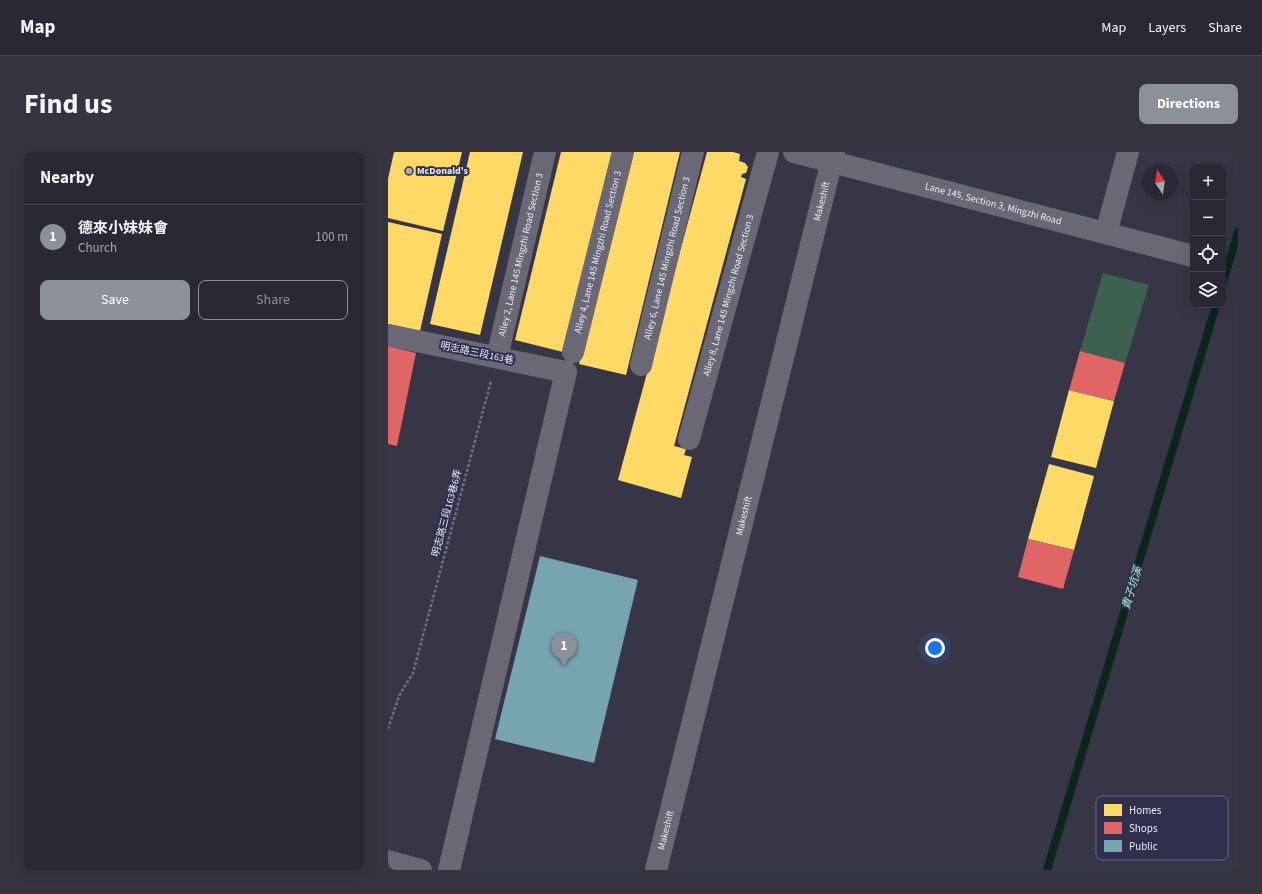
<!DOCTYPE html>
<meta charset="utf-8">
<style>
:root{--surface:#292834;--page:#353440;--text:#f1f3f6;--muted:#a5a6ac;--line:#45444f;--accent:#8c9099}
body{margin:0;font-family:"Source Sans 3","Noto Sans TC",sans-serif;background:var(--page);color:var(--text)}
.controls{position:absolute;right:12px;top:12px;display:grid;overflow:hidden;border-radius:8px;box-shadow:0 4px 16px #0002}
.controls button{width:36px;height:36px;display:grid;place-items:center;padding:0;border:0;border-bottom:1px solid var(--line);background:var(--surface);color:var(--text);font:20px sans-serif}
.compass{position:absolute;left:754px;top:12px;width:36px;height:36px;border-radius:50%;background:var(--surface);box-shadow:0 4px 16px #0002;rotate:347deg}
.you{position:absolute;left:547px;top:496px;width:14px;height:14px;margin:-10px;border:3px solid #fff;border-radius:50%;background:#1a73e8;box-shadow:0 0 0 6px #1a73e833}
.badge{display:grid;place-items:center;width:26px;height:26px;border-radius:50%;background:var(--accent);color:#fff;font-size:13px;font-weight:700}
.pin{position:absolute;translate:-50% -33px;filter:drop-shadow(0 1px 2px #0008)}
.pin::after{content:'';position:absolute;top:21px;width:14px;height:12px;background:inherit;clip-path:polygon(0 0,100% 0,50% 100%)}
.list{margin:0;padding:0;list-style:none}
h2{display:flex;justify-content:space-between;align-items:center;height:52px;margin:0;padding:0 16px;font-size:17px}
h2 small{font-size:13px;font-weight:400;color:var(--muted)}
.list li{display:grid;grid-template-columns:26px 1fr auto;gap:12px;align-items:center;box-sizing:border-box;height:64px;padding:0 16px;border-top:1px solid var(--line)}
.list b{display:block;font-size:15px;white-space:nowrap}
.list p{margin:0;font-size:13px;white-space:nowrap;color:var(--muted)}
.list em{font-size:13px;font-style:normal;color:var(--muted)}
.actions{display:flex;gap:8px;padding:12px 16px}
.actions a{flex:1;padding:9px 0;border:1px solid var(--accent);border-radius:8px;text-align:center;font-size:14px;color:var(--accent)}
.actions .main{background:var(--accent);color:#fff}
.icon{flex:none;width:22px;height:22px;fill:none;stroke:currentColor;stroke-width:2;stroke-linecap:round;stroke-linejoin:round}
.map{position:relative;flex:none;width:850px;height:718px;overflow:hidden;border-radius:8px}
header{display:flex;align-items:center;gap:24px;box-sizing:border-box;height:56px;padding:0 20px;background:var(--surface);border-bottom:1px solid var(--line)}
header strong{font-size:19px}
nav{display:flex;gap:22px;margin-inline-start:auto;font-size:14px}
.intro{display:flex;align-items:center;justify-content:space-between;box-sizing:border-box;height:96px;padding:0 24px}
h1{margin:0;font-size:28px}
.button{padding:10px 18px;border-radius:8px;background:var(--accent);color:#fff;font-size:14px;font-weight:700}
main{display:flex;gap:24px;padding:0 24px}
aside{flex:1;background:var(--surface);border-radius:8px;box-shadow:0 4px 16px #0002}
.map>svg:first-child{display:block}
.green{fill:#3d614f}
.homes{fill:#ffd966}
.shops{fill:#e06666}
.public{fill:#76a5af}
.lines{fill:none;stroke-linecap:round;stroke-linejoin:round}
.stream{stroke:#0a2619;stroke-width:8}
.path{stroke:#71717c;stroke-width:2.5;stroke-dasharray:3 2;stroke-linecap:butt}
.minor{stroke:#696874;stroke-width:22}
.poi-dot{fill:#aaaabc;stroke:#31304c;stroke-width:1.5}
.labels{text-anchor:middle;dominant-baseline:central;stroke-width:4;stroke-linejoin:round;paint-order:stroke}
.poi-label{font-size:10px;font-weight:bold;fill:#e8e9fb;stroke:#31304c;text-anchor:start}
.street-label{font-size:10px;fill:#e8e9fb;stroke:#31304c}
.water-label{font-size:11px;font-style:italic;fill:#a2f7c6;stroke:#31304c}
.key{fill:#31304c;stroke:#686880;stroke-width:1}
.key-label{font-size:11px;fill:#e8e9fb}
</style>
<header>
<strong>Map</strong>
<nav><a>Map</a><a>Layers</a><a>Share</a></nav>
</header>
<div class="intro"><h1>Find us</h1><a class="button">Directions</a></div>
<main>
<aside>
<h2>Nearby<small></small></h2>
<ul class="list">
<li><span class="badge">1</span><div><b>德來小妹妹會</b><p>Church</p></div><em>100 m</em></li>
</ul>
<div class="actions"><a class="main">Save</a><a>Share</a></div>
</aside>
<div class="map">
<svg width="850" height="718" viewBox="0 0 850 718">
<rect width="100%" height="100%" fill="#373646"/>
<path class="green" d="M715 121 761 133 737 211 692 199Z"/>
<g class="homes">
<path d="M6 0H74L55 79 0 66V27Z"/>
<path d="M82 0H135L92 183 42 172Z"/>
<path d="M173 0H224L175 200 127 188Z"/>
<path d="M242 0H292L238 223 191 212Z"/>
<path d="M319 0H345L352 2 351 9 357 11 360 15 358 21 354 22 353 25 358 27 286 294 298 297 296 303 304 305 293 346 230 328Z"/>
<path d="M0 70 54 82 32 179 0 172Z"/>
<path d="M681 238 726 249 708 316 663 305Z"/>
<path d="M661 312 706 324 686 398 640 387Z"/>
</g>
<g class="shops">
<path d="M0 194 28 201 9 294 0 292Z"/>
<path d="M692 199 737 211 726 249 681 238Z"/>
<path d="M640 387 686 398 675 437 630 425Z"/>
</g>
<path class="public" d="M152 404 250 428 206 611 107 587Z"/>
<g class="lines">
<g class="stream">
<path d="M835 130 850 80"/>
<path d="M659 718 828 153"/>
</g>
<path class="path" d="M0 577 11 544 25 521 103 229"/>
<g class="minor">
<path id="s1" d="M406 0 805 104"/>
<path d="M718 81 740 0"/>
<path d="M0 183 178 220 61 718"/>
<path id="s2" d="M185 200 235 0"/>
<path id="s3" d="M109 205 157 0"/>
<path id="s4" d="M253 213 305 0"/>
<path id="s5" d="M301 287 380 0"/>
<path d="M0 709 33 718"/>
<path id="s6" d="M268 718 446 0"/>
</g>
</g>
<circle class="poi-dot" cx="21" cy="19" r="4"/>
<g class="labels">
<g class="poi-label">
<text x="29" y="19">McDonald's</text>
</g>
<g class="street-label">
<text stroke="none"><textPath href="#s6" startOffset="689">Makeshift</textPath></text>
<text stroke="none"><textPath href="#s1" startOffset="206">Lane 145, Section 3, Mingzhi Road</textPath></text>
<text stroke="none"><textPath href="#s2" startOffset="103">Alley 4, Lane 145 Mingzhi Road Section 3</textPath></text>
<text stroke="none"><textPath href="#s3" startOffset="105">Alley 2, Lane 145 Mingzhi Road Section 3</textPath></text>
<text stroke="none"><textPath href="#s4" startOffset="110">Alley 6, Lane 145 Mingzhi Road Section 3</textPath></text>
<text stroke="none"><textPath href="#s5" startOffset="149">Alley 8, Lane 145 Mingzhi Road Section 3</textPath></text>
<text transform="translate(89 201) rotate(12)">明志路三段163巷</text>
<text transform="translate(59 361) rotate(-75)">明志路三段163巷6弄</text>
<text stroke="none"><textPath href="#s6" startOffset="365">Makeshift</textPath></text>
<text stroke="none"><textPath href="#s6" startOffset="41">Makeshift</textPath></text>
</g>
<g class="water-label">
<text transform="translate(744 436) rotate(-73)">貴子坑溪</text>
</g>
</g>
<rect x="708" y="644" width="132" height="64" rx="6" class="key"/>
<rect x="716" y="652" width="18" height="12" fill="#ffd966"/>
<rect x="716" y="670" width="18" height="12" fill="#e06666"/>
<rect x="716" y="688" width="18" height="12" fill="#76a5af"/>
<g class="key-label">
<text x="741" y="662">Homes</text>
<text x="741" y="680">Shops</text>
<text x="741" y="698">Public</text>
</g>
</svg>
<div class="controls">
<button>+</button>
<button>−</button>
<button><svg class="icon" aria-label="locate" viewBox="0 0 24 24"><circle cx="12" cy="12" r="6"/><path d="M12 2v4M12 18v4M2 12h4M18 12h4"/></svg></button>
<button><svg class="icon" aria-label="layers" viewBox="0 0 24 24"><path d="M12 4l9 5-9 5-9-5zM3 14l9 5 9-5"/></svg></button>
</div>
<svg class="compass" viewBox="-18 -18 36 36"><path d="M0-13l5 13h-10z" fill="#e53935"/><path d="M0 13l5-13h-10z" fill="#a5a6ac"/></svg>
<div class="you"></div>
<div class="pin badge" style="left:176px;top:514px">1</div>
</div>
</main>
